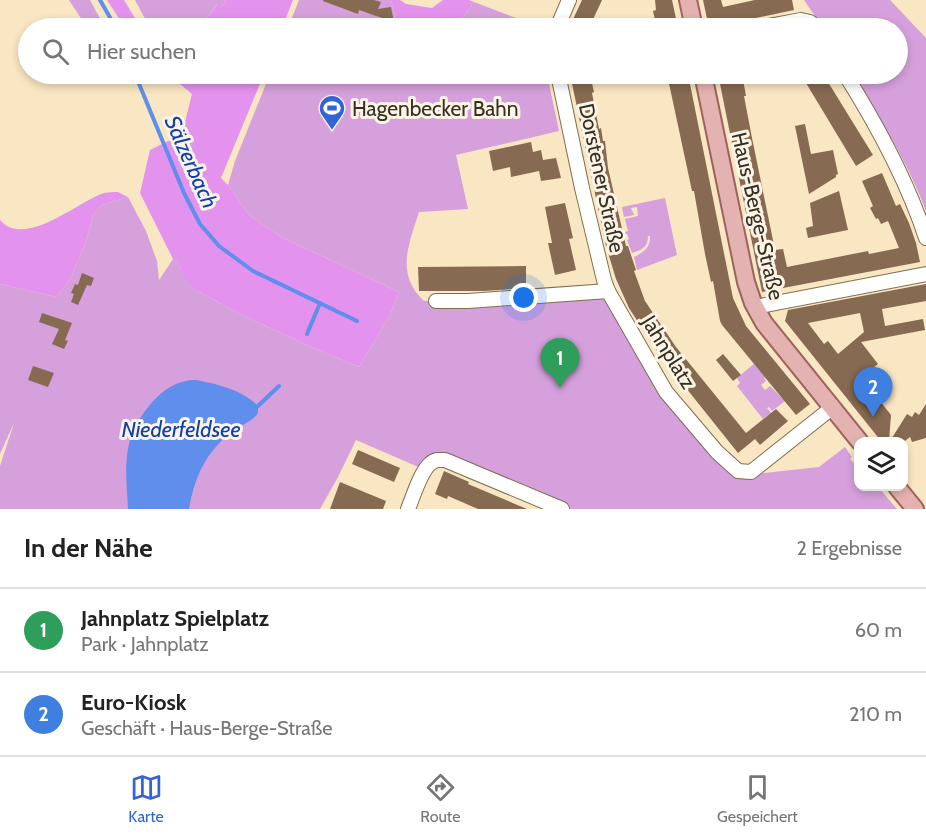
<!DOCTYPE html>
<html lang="de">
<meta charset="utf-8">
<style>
:root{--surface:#fff;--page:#f6f6f6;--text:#222;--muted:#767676;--line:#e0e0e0;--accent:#3265d4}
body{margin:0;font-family:Cabin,sans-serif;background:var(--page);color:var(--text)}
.controls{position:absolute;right:18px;bottom:18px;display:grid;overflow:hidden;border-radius:12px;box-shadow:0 3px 9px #0003}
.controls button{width:54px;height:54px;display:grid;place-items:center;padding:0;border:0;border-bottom:2px solid var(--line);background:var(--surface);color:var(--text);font:30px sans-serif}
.you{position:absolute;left:524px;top:298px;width:21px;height:21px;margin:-15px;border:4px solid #fff;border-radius:50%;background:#1a73e8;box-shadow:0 0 0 9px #1a73e833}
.badge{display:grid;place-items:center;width:39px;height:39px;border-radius:50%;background:var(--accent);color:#fff;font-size:20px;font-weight:700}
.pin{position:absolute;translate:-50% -50px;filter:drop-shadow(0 2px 3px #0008)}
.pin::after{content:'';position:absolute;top:32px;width:21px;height:18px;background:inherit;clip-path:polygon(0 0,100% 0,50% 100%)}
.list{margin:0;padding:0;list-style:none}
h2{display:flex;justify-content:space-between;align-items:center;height:78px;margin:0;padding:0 24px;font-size:26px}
h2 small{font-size:20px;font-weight:400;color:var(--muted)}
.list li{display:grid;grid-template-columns:39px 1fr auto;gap:18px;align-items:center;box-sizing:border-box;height:84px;padding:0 24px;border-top:2px solid var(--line)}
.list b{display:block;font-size:22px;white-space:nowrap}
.list p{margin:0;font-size:20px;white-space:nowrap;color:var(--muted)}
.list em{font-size:20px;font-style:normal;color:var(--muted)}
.icon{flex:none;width:33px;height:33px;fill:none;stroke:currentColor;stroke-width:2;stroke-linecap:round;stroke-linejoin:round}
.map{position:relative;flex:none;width:926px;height:509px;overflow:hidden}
.search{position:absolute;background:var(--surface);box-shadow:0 3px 9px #0003;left:18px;right:18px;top:18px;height:66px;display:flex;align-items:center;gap:15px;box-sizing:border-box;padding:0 21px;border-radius:33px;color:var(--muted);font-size:22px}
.sheet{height:246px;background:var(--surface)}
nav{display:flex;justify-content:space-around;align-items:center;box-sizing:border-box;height:84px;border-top:2px solid var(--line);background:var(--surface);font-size:16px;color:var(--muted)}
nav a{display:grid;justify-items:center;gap:3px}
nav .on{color:var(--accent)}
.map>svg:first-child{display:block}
.green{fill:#d6a0dc}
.forest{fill:#e393ed}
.water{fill:#5f8eec}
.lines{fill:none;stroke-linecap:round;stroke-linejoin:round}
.stream{stroke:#5f8eec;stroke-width:4}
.building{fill:#866a51;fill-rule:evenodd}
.minor-casing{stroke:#7f6e4e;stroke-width:16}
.major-casing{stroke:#9c635c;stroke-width:20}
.minor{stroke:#fff;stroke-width:14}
.major{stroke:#e4b2b0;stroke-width:16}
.labels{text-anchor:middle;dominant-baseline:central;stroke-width:6;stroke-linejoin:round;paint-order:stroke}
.poi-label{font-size:21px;fill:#373022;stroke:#fcf4e6;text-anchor:start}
.street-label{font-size:21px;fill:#373022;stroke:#fcf4e6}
.water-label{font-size:22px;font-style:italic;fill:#1040ad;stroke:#fcf4e6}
</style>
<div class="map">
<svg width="926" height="509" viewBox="0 0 926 509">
<rect width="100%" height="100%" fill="#f9e6c2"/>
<g class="green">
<path d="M69 0H90L104 26H86Z"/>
<path d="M135 0H226L222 7 217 4 200 28H150Z"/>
<path d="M299 0H391L399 28H288Z"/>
<path d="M804 0H890L926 38V211C908 163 880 117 852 74H898V28H823Z"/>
<path d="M474 2 542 28H459L461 21Z"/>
<path d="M270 74H547L559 131 456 155 468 209 419 212C409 244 395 274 424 301L604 293 636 354 665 393 714 451 756 474 819 467 845 447 852 457 850 459 855 464 857 463 858 464V487H878L897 509H567L446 458 423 469 356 440 338 477 320 509H0V466L14 423 0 454V284L56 297 70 280 87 238 93 215 102 205 128 197 146 231 157 261 159 280 173 259 181 268 194 289 240 314 309 346 359 367 390 315 399 292 283 238 249 215 228 185 235 161Z"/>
<path d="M665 198 677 255 637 270 634 257C643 253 651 247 650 236H648C648 247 642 250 632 253L627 240 629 239 627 234 623 235 622 233 628 231 625 219 638 216 637 207 631 208 634 215 624 217 622 207Z"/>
<path d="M754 364 765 377 764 378 766 381 761 385 765 390 770 386 785 401 772 411 769 407 767 408 771 413 763 419 737 386 740 383 737 378Z"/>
</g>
<g class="forest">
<path d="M107 0H124L141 28H123L120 20Z"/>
<path d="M226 0H293L282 28H200L218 3 222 7Z"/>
<path d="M391 0H400L406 4 432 8 443 0H469L474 2 461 21 459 28H399Z"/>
<path d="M168 74H264L221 178 228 185 249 215 283 238 399 292 390 315 359 367 309 346 240 314 194 289 181 272V268L173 259 140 193 150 150 182 134 192 94Z"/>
<path d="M118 192 128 197 102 205 93 215 87 238 70 280 56 297 0 284V220C25 249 77 202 104 193 108 192 114 192 118 192Z"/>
</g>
<path class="water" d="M196 380C217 384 243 390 258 406V413C251 423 240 425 231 432 205 454 195 476 189 509H128C127 487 124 465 129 444 136 416 165 378 196 380Z"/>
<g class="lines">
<g class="stream">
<path d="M100 0 116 28"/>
<path d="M135 74 184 193 200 224 219 246 253 271 357 321"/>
<path d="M307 334 320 303"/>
<path d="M258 406 279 386"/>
</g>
</g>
<g class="building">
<path d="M323 0H374L381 2 378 9 391 7 395 28H384L382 18 359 10 358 14 323 1Z"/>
<path d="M582 0H602L589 28H569Z"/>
<path d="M655 0H672L678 28H660L659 20H655L653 11 656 10Z"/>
<path d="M703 0H721L723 7 755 0H792L794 10 709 28Z"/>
<path d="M570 74H590L594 92 592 93 599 129 601 128 603 141H605L608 168 626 246H628L636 270 634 271 645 301 676 347 746 433 776 409 788 421 760 445 755 439 738 453 658 353 629 308 616 279 606 246Z"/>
<path d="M667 74H688L733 298 746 326 810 404 796 415 722 325 720 321 713 281 711 282 705 254 694 191H692Z"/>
<path d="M718 74H742L746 96H744L752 138 775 250 783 249 787 267 868 251 869 254 899 248 888 221 881 224 878 218 876 219 870 208 873 206 862 181 882 173 896 206 900 204 909 223 916 243 920 262 762 292Z"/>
<path d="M821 74H823L873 155 856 166 806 83Z"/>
<path d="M805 124 811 154 833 150 838 174 836 175V177L809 194 795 126Z"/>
<path d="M531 142 533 152 541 150 543 160 556 158 561 178 541 181 539 171 511 177 510 167 493 171 489 151Z"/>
<path d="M839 191 848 230 808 238 806 228 813 226 810 203Z"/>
<path d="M565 203 573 238 569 239 576 270 555 275 548 243H552L545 207Z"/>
<path d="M526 266V288L484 291H419L418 267Z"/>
<path d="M82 273 94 278 91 286 87 285 78 305 71 302 74 294 71 293 75 284 78 285Z"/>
<path d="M926 284V301L882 309 885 326 923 319 925 330 861 342 878 364 861 377 891 415 889 441H881L785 321 788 310ZM860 313 864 332 838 354 828 341 824 344 808 323Z"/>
<path d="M42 313 72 323 65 340 68 341 64 349 52 344 59 329 39 322Z"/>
<path d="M723 354 741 375 733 381 716 360Z"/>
<path d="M33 366 54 373 48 387 28 380Z"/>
<path d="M926 404V438L912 442 910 437 905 441H890L907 414 912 417 915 412 919 415Z"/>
<path d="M358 450 400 468 394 482 352 464Z"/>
<path d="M444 471 469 482 468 484 527 509H478L448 496 447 499 435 494Z"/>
<path d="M340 482 386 501 383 509H330Z"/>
</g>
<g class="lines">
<g class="minor-casing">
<g id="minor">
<path d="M557 28 569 0"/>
<path d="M758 28 801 20 810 22 817 28"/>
<path d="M558 74 582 188 604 280 608 291 666 392 717 452 738 471 751 472 833 407"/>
<path d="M845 74C877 125 907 180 926 238"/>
<path d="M436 301H468L608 291"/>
<path d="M755 307 926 274"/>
<path d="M408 509C413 497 421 470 431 463 435 459 440 460 445 460L562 509"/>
</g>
</g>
<g class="major-casing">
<g id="major">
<path d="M688 0 694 28"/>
<path d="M703 74 746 282 753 303 764 323 860 442"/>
<path d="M897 487 915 509"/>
</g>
</g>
<use href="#minor" class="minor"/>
<use href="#major" class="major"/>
</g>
<defs>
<g id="stadium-pin" transform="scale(1.35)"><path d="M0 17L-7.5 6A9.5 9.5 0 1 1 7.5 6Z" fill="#3265d4" stroke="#fcf4e6"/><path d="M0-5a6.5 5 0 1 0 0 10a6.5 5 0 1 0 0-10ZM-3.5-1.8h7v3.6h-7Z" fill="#fff"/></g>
</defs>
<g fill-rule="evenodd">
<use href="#stadium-pin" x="332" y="108"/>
</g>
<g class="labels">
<g class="poi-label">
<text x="352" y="108">Hagenbecker Bahn</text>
</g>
<g class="street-label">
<text transform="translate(602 178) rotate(78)">Dorstener Straße</text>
<text transform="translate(758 216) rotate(77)">Haus-Berge-Straße</text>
<text transform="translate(669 352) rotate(58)">Jahnplatz</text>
</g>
<g class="water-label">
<text transform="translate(191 162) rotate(66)">Sälzerbach</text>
<text x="181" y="429">Niederfeldsee</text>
</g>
</g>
</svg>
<div class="controls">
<button><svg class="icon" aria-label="layers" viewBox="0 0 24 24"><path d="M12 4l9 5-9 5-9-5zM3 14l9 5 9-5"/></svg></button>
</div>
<div class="you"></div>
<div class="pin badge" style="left:560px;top:388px;background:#2e9e5b">1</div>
<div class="pin badge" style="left:873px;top:417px;background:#3f7fe0">2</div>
<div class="search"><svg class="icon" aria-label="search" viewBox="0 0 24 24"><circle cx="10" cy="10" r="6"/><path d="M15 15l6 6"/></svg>Hier suchen</div>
</div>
<section class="sheet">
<h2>In der Nähe<small>2 Ergebnisse</small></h2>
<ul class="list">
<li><span class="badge" style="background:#2e9e5b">1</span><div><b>Jahnplatz Spielplatz</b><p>Park · Jahnplatz</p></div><em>60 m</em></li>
<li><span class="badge" style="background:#3f7fe0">2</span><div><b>Euro-Kiosk</b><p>Geschäft · Haus-Berge-Straße</p></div><em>210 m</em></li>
</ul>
</section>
<nav>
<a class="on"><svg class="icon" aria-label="map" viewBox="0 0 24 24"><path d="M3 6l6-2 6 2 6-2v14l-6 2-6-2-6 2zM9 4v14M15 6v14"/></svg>Karte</a>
<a><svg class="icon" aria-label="directions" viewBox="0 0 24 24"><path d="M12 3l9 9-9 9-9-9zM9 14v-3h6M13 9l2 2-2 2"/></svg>Route</a>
<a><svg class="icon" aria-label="saved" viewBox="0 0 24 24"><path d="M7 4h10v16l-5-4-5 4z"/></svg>Gespeichert</a>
</nav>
